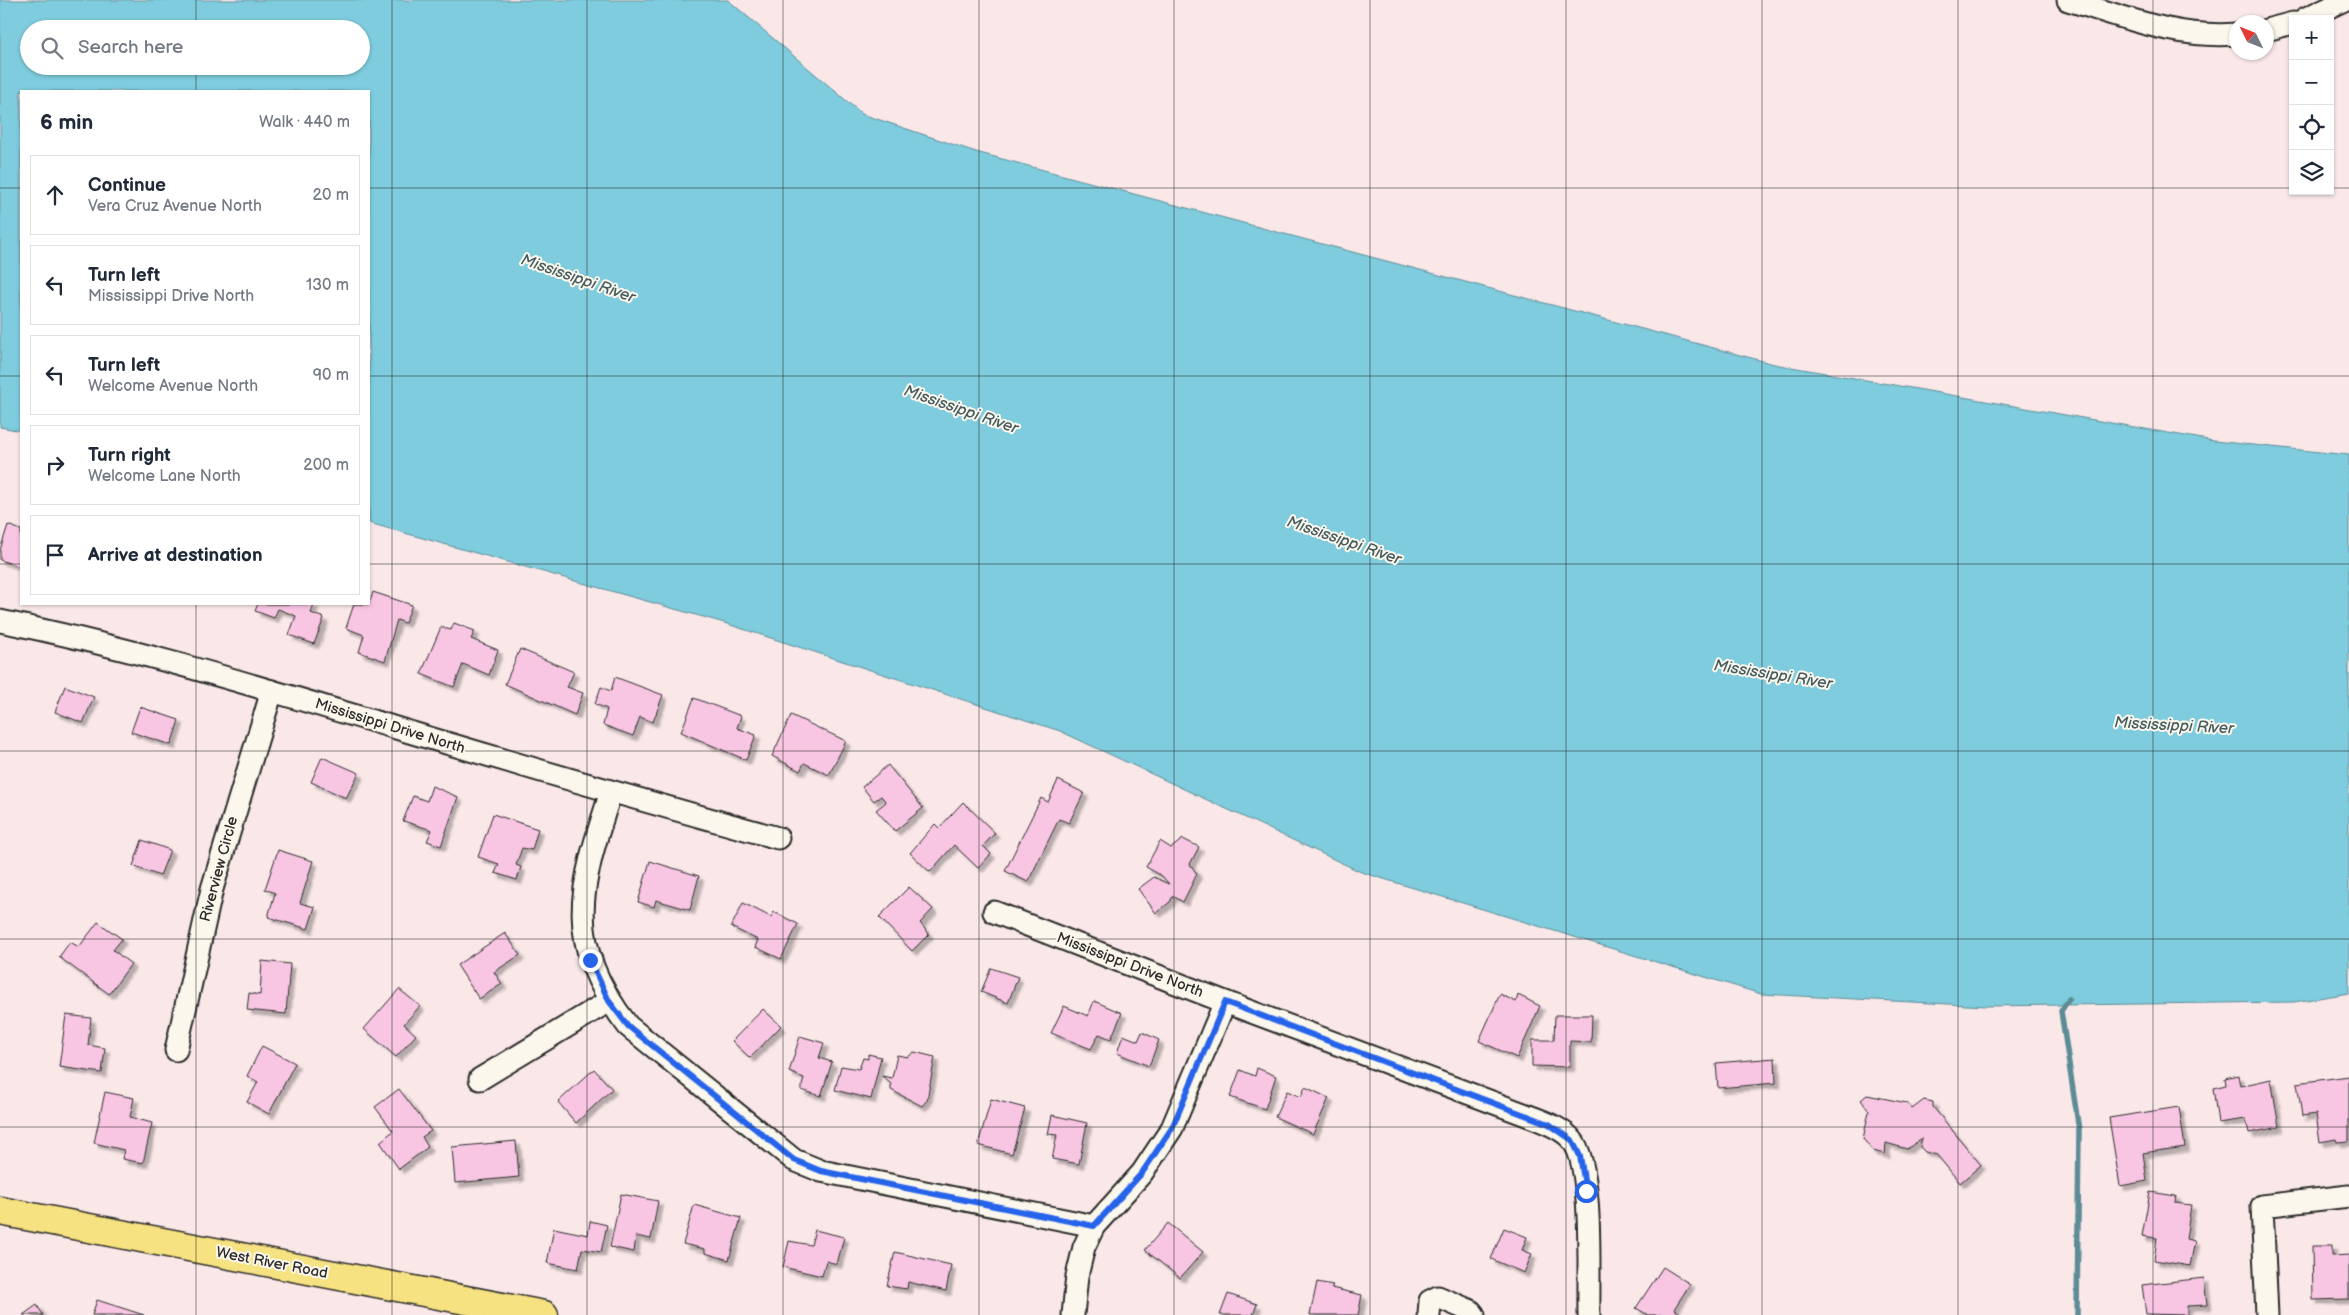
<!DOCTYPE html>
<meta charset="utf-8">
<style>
:root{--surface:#fff;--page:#f6f6f7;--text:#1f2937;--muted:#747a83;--line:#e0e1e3}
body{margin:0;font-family:"Balsamiq Sans",sans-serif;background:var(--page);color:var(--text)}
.controls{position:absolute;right:15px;top:15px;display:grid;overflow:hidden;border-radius:0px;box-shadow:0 1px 4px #0004}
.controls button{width:45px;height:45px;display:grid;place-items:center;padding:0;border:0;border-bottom:1px solid var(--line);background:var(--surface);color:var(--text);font:25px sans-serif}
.compass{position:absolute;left:2229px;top:15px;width:45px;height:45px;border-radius:50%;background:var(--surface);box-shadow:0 1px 4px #0004;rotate:313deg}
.stop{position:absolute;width:15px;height:15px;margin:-11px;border:4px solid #2563eb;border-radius:50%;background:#fff}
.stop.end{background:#2563eb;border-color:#fff;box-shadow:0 1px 5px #0008}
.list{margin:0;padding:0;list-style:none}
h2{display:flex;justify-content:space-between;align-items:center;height:65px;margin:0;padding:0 20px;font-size:21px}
h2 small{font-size:16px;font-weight:400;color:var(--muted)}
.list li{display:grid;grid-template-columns:32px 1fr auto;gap:15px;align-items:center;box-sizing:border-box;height:80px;margin:0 10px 10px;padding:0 10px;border:1px solid var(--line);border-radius:0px}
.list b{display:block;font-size:19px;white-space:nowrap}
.list p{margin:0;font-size:16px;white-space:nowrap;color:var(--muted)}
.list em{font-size:16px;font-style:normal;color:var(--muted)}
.icon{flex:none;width:28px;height:28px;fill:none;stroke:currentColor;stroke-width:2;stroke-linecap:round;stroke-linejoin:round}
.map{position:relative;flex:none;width:2349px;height:1315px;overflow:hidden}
.search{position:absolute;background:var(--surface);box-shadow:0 1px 4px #0004;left:20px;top:20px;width:350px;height:55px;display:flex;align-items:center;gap:12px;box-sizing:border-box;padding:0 18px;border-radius:28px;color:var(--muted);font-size:19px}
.panel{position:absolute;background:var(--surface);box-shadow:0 1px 4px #0004;left:20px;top:90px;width:350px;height:515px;border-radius:0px}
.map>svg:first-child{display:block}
.water{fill:#7eccdd;stroke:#5d8c96;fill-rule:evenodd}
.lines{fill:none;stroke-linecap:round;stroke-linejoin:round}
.stream{stroke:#5d8c96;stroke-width:5.5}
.building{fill:#f8c5e3;stroke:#2b2b2b;filter:url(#shadow)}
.minor-casing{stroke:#2b2b2b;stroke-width:25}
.major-casing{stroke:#2b2b2b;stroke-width:31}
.minor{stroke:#fbf7ec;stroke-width:21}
.major{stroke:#f7e281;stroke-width:28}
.route{stroke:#2563eb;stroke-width:6}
.grid{fill:none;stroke:#2b2b2b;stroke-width:1;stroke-opacity:0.55}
.labels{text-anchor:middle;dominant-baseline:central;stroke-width:4;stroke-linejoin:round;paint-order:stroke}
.street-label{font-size:15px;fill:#2b2b2b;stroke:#fbf7ec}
.water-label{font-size:16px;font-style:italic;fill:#445b60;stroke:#fbf7ec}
</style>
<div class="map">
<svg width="2349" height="1315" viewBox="0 0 2349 1315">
<defs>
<filter id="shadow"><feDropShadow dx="4.5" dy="4.5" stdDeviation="1" flood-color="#0004"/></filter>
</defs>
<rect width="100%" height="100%" fill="#fae8e9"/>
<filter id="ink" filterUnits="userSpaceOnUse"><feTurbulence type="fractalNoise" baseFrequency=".02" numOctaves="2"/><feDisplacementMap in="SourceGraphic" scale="10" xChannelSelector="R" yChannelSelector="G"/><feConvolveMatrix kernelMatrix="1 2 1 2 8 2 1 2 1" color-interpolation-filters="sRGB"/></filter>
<g filter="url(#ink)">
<path class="water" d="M0 0H728L862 114 976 152 1774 364 2214 441 2349 455V993L2294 1002 1986 1006 1761 994 1361 872 1060 731 721 622 369 523V91H21V431L0 427ZM29 29H361V66H29Z"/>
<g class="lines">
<path class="stream" d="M2069 999 2061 1011 2079 1130 2077 1315"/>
</g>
<g class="building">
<path d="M8 525 21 530V567L0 560V550Z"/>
<path d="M373 592 412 605 405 623 397 620 385 661 359 652 364 635 346 628 354 604H369V598L371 599Z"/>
<path d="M258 604H314L311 613 324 618 314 644 289 635 296 616 278 609 274 618 255 611Z"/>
<path d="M454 623 475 631 471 639 498 650 489 675 463 664 454 687 421 674 441 627 451 630Z"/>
<path d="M520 649 574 672 567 687 583 693 575 715 505 684Z"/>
<path d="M615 677 663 695 653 722 640 717 633 736 603 725 607 709 595 704 601 687 611 691Z"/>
<path d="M65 686 94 697 83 723 55 712Z"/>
<path d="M694 698 741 716 737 728 756 735 746 760 681 732Z"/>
<path d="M140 707 179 720 171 745 131 732Z"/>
<path d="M791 715 846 741 829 775 804 763 800 771 772 756Z"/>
<path d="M322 757 359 773 346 798 311 782Z"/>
<path d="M888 765 923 808 895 831 876 810 886 802 881 796 874 801 862 787Z"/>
<path d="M1058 780 1084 793 1069 823 1059 819 1028 882 1005 871 1041 798 1048 802Z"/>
<path d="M432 786 458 797 441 846 427 841 432 830 403 821 413 796 427 801Z"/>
<path d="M963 802 995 833 983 846 991 854 978 868 954 845 930 872 910 853 935 824 939 828Z"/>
<path d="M493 814 538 829 532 850 522 848 516 865 521 867 517 880 495 873 499 864 478 857Z"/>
<path d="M1183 839 1199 847 1190 864 1197 874 1183 902 1173 896 1170 902 1156 913 1138 889 1154 877 1169 884 1162 876 1146 867 1160 841 1171 848Z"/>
<path d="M142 840 170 850 160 876 133 866Z"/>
<path d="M278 850 313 861 300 903 315 907 308 929 268 917 275 893 265 889Z"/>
<path d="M650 861 699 876 690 910 656 900 654 907 638 902Z"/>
<path d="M909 887 933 909 920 923 929 934 912 951 879 917Z"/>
<path d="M743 903 771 917 774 912 798 924 781 959 755 947 758 940 731 927Z"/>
<path d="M98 922 122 939 113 950 131 964 109 994 59 957 70 942 79 947Z"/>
<path d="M505 933 520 955 494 972 502 984 479 999 457 965Z"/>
<path d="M262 961 290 964 286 1014 247 1010 249 993 260 995Z"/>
<path d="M991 968 1018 977 1008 1003 981 992Z"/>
<path d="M399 989 420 1006 404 1024 416 1035 396 1057 364 1029Z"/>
<path d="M1500 994 1516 1002 1518 995 1540 1006 1517 1058 1479 1041Z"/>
<path d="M1094 1001 1122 1013 1111 1039 1099 1034 1091 1049 1051 1033 1064 1006 1088 1016Z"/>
<path d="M763 1009 781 1026 750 1058 732 1041Z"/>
<path d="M66 1015 91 1018 88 1045 105 1048 102 1073 59 1067Z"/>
<path d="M1555 1015H1592L1591 1042 1570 1041V1067L1532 1066V1040H1554Z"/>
<path d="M1142 1032 1159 1040 1149 1066 1117 1053 1123 1035 1138 1041Z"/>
<path d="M800 1036 824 1043 819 1058 832 1062 821 1096 801 1090 804 1078 789 1072Z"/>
<path d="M262 1046 295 1063 269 1114 247 1102 258 1082 247 1076Z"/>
<path d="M914 1052 935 1057 927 1100 922 1106 891 1090V1084L882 1076 892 1078 897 1055 908 1057Z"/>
<path d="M868 1054 881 1057 871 1099 835 1090 841 1066 859 1069 863 1058 868 1059Z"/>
<path d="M1775 1058 1776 1083 1718 1088 1716 1063Z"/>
<path d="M1257 1068 1276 1076 1265 1109 1230 1097 1240 1070 1255 1076Z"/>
<path d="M594 1069 612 1089 576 1123 558 1102Z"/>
<path d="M2238 1075 2240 1086 2271 1079 2279 1127 2249 1133 2246 1119 2218 1123 2213 1088 2226 1085 2225 1078Z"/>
<path d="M2349 1076V1141L2337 1142 2336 1139 2320 1142 2316 1114 2302 1116 2297 1083Z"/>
<path d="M1305 1087 1329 1098 1313 1134 1275 1117 1287 1091 1301 1097Z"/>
<path d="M399 1089 431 1131 422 1137 428 1147 399 1169 380 1142 393 1131 375 1107Z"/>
<path d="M105 1092 134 1098 130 1117 152 1123 143 1163 122 1159 124 1150 94 1143Z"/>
<path d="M1867 1095 1907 1103 1912 1109 1924 1100 1933 1102V1107L1981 1165 1960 1183 1937 1155 1925 1152 1920 1147 1922 1138 1907 1149 1886 1143 1885 1154 1873 1151 1863 1139 1869 1111 1861 1100Z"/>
<path d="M991 1099 1025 1108 1012 1154 978 1145Z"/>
<path d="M2179 1107 2185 1147 2143 1153 2147 1181 2120 1186 2109 1118Z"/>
<path d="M1052 1115 1087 1123 1079 1164 1052 1159 1057 1135 1048 1134Z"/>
<path d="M516 1141 519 1177 455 1183 452 1147Z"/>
<path d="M2150 1192 2176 1196 2175 1203 2191 1205 2186 1239 2195 1241 2190 1266 2154 1260 2157 1238 2142 1236Z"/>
<path d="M621 1194 658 1201 651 1239 636 1236 634 1252 610 1247Z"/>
<path d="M694 1205 741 1218 729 1260 705 1253V1249L683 1244Z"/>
<path d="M590 1221 607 1225 601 1252 582 1249 578 1269 547 1263 554 1228 588 1235Z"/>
<path d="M1168 1223 1203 1252 1180 1278 1145 1250Z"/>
<path d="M1504 1228 1527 1237 1522 1250 1532 1254 1524 1273 1491 1259Z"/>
<path d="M815 1230 844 1237 837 1264 826 1261 822 1276 783 1267 789 1241 811 1245Z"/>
<path d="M2312 1246H2332V1256L2349 1255V1299L2313 1300Z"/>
<path d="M895 1252 951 1265 946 1291 908 1282 907 1289 887 1286Z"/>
<path d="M1663 1267 1690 1284 1674 1309 1683 1315H1648L1636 1308Z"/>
<path d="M2204 1278 2207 1305 2187 1306V1315L2146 1314 2142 1285Z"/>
<path d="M1317 1282 1333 1285 1331 1288 1362 1295 1358 1315H1310Z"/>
<path d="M1228 1294 1257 1304 1253 1315H1220Z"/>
<path d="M97 1300 144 1315H92Z"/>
<path d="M37 1305 43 1315H23Z"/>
</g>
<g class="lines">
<g class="minor-casing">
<g id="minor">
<path d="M2068 0C2124 17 2178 39 2236 34"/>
<path d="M2304 19 2344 0"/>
<path d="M2266 30 2293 23"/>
<path d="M0 621C134 648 265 689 396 728 523 766 650 803 778 838"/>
<path d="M611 792C580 887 562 940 628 1026L794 1160 821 1171 1094 1226"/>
<path d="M994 912 1225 1002 1529 1116C1542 1121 1563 1128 1572 1140 1594 1165 1588 1279 1589 1315"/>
<path d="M176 1050 212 889 272 691"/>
<path d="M480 1079 609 1001"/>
<path d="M1073 1315 1077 1276 1084 1247 1094 1226 1142 1173 1172 1128 1225 1002"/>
<path d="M1429 1315 1430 1301 1438 1297 1471 1311 1474 1315"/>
<path d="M2267 1315 2262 1206 2349 1196"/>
</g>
</g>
<g class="major-casing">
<path id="major" d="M0 1211 544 1315"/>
</g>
<use href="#minor" class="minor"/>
<use href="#major" class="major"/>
</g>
</g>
<g class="lines" filter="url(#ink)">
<path class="route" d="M590 960 609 1001 628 1026 794 1160 821 1171 1094 1226 1142 1173 1172 1128 1225 1002 1549 1124 1572 1140 1580 1156 1586 1191"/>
</g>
<path class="grid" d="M196 0V29M392 0V1315M587 0V1315M783 0V1315M979 0V1315M1174 0V1315M1370 0V1315M1566 0V1315M1762 0V1315M1958 0V1315M2153 0V1315M196 66V91M0 188H21M369 188H2293M2330 188H2349M0 376H21M369 376H2349M0 564H21M369 564H2349M196 604V1315M0 751H2349M0 939H2349M0 1127H2349"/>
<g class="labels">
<g class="street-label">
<text transform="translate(390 726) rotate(17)">Mississippi Drive North</text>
<text transform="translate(219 869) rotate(-75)">Riverview Circle</text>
<text transform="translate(1130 965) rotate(21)">Mississippi Drive North</text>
<text transform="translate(272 1263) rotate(11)">West River Road</text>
</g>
<g class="water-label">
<text transform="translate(578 279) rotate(19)">Mississippi River</text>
<text transform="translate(961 410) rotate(19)">Mississippi River</text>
<text transform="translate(1344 541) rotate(19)">Mississippi River</text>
<text transform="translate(1773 675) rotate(9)">Mississippi River</text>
<text transform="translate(2174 726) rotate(3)">Mississippi River</text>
</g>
</g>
</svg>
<div class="controls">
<button>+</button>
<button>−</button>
<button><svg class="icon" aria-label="locate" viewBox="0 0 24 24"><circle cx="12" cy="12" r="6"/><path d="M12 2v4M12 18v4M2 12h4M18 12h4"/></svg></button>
<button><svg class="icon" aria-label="layers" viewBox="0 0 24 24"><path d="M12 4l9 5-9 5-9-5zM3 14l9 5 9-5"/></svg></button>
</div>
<svg class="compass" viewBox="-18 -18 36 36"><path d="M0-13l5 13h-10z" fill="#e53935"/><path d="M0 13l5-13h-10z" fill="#747a83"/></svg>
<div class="stop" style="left:1586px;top:1191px"></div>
<div class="stop end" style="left:590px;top:960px"></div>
<div class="search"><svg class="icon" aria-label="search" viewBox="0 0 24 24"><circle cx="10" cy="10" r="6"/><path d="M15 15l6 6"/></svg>Search here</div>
<section class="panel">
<h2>6 min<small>Walk · 440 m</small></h2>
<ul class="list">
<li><svg class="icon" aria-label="ahead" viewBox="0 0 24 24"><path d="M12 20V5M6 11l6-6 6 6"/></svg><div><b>Continue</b><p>Vera Cruz Avenue North</p></div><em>20 m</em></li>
<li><svg class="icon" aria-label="left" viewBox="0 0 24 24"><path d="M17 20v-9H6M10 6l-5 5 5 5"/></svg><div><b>Turn left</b><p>Mississippi Drive North</p></div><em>130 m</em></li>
<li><svg class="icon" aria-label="left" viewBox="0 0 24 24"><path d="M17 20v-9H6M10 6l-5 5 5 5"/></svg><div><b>Turn left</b><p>Welcome Avenue North</p></div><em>90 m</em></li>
<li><svg class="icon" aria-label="right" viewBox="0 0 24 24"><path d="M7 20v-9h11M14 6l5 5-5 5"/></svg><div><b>Turn right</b><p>Welcome Lane North</p></div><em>200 m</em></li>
<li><svg class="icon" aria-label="arrive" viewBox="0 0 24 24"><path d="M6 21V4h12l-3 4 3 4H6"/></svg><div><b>Arrive at destination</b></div></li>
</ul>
</section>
</div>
